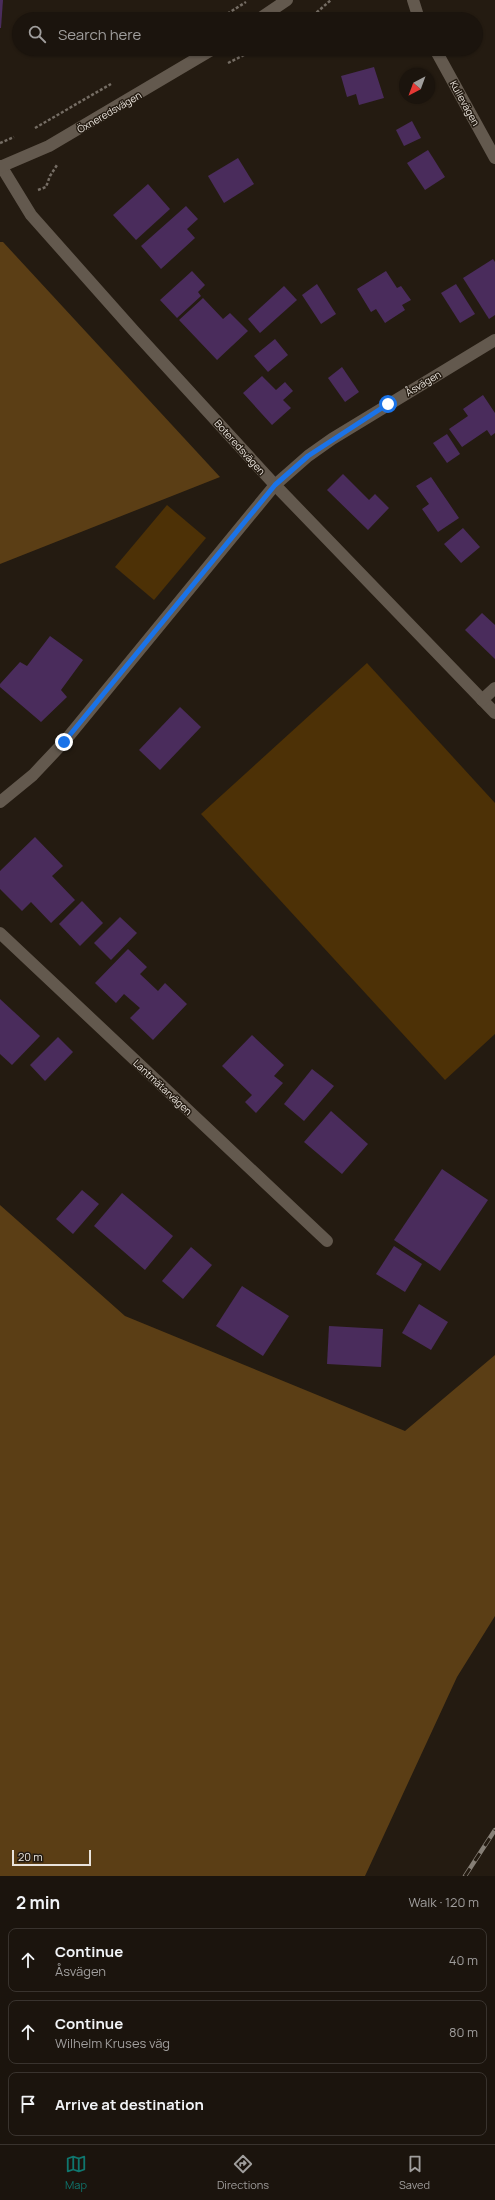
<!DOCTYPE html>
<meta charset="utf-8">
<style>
:root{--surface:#1b140d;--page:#28211b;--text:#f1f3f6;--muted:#a09e9d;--line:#39332e;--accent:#0f766e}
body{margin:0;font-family:Manrope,sans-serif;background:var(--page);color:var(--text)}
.compass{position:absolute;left:399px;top:68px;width:36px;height:36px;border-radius:50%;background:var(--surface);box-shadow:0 1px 3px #0004;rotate:221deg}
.scale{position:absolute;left:12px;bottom:10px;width:79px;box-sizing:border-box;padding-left:4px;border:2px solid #e9e3dc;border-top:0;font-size:11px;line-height:14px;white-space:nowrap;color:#e9e3dc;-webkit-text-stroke:3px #241b11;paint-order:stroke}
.stop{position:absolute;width:12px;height:12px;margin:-9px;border:3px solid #1a73e8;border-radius:50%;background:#fff}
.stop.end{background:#1a73e8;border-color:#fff;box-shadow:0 1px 4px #0008}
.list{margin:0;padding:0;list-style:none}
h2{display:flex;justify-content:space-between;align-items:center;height:52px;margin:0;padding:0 16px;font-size:17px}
h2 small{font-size:13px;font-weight:400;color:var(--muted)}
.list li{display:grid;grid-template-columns:26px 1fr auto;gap:12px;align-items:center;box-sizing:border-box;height:64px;margin:0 8px 8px;padding:0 8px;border:1px solid var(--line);border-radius:8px}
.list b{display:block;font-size:15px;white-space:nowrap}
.list p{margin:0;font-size:13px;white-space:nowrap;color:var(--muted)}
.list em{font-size:13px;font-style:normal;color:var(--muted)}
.icon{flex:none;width:22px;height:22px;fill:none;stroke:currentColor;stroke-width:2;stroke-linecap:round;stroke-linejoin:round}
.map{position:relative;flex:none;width:495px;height:1876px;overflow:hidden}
.search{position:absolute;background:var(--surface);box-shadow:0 1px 3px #0004;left:12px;right:12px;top:12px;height:44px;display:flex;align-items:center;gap:10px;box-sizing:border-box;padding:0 14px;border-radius:22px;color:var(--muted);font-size:15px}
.sheet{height:268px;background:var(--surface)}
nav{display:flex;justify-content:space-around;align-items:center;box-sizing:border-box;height:56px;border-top:1px solid var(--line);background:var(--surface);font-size:11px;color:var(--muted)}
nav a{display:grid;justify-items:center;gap:2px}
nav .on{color:var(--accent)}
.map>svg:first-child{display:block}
.green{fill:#4d3106}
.forest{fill:#5b3e15}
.building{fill:#4a2c5c}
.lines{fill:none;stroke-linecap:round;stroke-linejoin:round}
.path{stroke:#756d64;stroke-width:2.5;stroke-dasharray:3 2;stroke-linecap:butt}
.street{stroke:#63594e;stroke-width:12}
.secondary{stroke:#63594e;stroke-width:12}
.rail-casing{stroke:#867f76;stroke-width:4.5}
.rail{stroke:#241b11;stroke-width:3;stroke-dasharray:9;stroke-linecap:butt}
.route{stroke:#1a73e8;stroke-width:5}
.labels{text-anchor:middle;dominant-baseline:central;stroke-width:3;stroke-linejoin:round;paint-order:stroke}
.street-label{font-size:10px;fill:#e9e3dc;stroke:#241b11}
</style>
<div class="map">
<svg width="495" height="1876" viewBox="0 0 495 1876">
<rect width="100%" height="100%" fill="#241b11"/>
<g class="green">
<path d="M167 505 206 538 154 600 115 567Z"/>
<path d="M367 663 495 803V1034L445 1080 201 814Z"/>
</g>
<g class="forest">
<path d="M0 242H3L220 477 0 564Z"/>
<path d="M0 1205 125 1316 405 1431 495 1355V1616L457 1677 365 1876H0Z"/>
</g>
<g class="building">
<path d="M0 0H3L1 28H0Z"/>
<path d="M374 67 384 98 359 105 356 94 347 97 341 76Z"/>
<path d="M412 121 421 138 404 146 396 130Z"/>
<path d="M428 150 445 177 425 190 407 163Z"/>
<path d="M238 158 254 184 224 203 208 176Z"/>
<path d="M148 184 170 209 136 240 113 215Z"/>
<path d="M186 206 198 219 187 229 195 238 161 269 141 246Z"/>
<path d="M493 259 495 262V315L489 319 463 278Z"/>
<path d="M192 271 205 285 198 292 201 296 177 318 160 300Z"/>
<path d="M386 271 397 288 401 286 411 300 402 305 405 310 385 323 376 309 371 312 357 289Z"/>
<path d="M317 284 336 314 321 324 302 295Z"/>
<path d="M456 284 475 314 460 323 441 293Z"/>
<path d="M284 286 297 300 260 333 248 319Z"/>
<path d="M203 298 223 319 230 313 248 331 217 360 179 320Z"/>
<path d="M275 339 288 355 268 372 254 356Z"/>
<path d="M342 367 359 392 345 402 328 378Z"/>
<path d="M262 376 276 390 285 382 293 391 283 400 291 408 272 425 243 393Z"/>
<path d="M483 395 495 413V433L491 436 487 430 462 447 449 429 468 416 463 409Z"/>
<path d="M447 434 460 454 447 463 433 443Z"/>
<path d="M343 474 369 500 375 494 389 508 368 530 327 490Z"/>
<path d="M431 477 459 518 438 532 422 509 429 504 416 486Z"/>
<path d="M463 528 480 547 461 563 444 544Z"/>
<path d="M482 613 495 625V659L465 630Z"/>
<path d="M50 636 83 660 61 690 67 697 41 722 0 687V684L20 662 27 666Z"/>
<path d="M180 707 201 727 160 770 139 750Z"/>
<path d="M35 837 63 866 52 876 75 900 51 923 31 902 22 911 0 889V871Z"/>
<path d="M82 901 103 923 80 946 59 924Z"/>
<path d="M120 917 137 933 111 960 94 943Z"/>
<path d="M128 949 147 967 140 974 158 991 165 983 187 1004 153 1040 130 1018 140 1008 124 994 116 1003 95 983Z"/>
<path d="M0 999 40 1036 12 1065 0 1054Z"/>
<path d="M252 1035 284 1065 274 1076 283 1083 256 1113 245 1102 252 1095 222 1066Z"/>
<path d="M58 1037 73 1052 45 1081 30 1065Z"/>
<path d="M312 1069 334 1086 304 1121 284 1104Z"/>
<path d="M331 1111 368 1144 342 1174 304 1142Z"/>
<path d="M442 1169 488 1200 440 1271 394 1240Z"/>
<path d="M82 1190 99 1204 73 1234 56 1219Z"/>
<path d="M122 1193 173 1236 145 1270 94 1226Z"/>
<path d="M394 1246 422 1264 405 1292 376 1274Z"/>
<path d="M191 1247 212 1265 183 1299 162 1281Z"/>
<path d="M242 1286 289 1316 263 1356 216 1326Z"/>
<path d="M419 1304 448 1322 431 1350 402 1333Z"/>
<path d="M329 1326 383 1329 381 1367 327 1364Z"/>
</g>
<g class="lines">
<g class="path">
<path d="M219 19 246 2"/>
<path d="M309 19 331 0"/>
<path d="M228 63 256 49"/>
<path d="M35 128 111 84"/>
<path d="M0 143 14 137"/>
<path d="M38 190 46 187 50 176 57 165"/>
</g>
<g class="street">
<path d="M413 0 419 19"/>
<path d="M435 49 495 158"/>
<path d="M1 166 31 215 134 331 275 485 495 713"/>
<path d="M482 700 495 688"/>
<path d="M0 802 33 775 64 742 275 485 308 456 332 439 495 340"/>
<path d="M0 933 327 1241"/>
</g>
<g class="secondary">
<path d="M259 19 287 0"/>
<path d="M0 167 49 146 213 49"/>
</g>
<g class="rail-casing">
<path id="rail" d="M465 1876 495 1830"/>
</g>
<use href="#rail" class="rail"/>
</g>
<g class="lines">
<path class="route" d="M64 742 275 485 308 456 388 404"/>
</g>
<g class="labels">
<g class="street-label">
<text transform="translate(465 103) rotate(61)">Kullevägen</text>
<text transform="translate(109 112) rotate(-30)">Öxneredsvägen</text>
<text transform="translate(423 383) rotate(-31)">Åsvägen</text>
<text transform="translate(240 447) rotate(48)">Boteredsvägen</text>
<text transform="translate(163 1087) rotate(43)">Lantmätarvägen</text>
</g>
</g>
</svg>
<svg class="compass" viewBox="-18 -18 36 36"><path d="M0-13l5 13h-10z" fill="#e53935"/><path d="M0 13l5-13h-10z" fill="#a09e9d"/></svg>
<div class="scale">20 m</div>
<div class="stop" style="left:388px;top:404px"></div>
<div class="stop end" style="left:64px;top:742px"></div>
<div class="search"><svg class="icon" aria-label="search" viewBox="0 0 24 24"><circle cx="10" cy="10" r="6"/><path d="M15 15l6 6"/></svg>Search here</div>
</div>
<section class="sheet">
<h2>2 min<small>Walk · 120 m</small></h2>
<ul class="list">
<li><svg class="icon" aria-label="ahead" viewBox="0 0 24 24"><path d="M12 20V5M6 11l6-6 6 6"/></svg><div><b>Continue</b><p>Åsvägen</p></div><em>40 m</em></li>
<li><svg class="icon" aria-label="ahead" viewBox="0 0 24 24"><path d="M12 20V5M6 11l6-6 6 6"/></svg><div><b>Continue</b><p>Wilhelm Kruses väg</p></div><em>80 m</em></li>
<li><svg class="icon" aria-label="arrive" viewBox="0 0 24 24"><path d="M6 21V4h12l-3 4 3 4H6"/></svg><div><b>Arrive at destination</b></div></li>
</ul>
</section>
<nav>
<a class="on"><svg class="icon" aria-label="map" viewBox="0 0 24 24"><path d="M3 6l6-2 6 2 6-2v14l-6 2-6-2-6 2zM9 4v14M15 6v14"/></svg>Map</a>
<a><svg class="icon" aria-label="directions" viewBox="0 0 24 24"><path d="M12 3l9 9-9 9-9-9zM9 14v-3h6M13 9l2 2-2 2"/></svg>Directions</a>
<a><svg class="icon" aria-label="saved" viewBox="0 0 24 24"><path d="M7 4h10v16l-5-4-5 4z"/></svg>Saved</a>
</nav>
